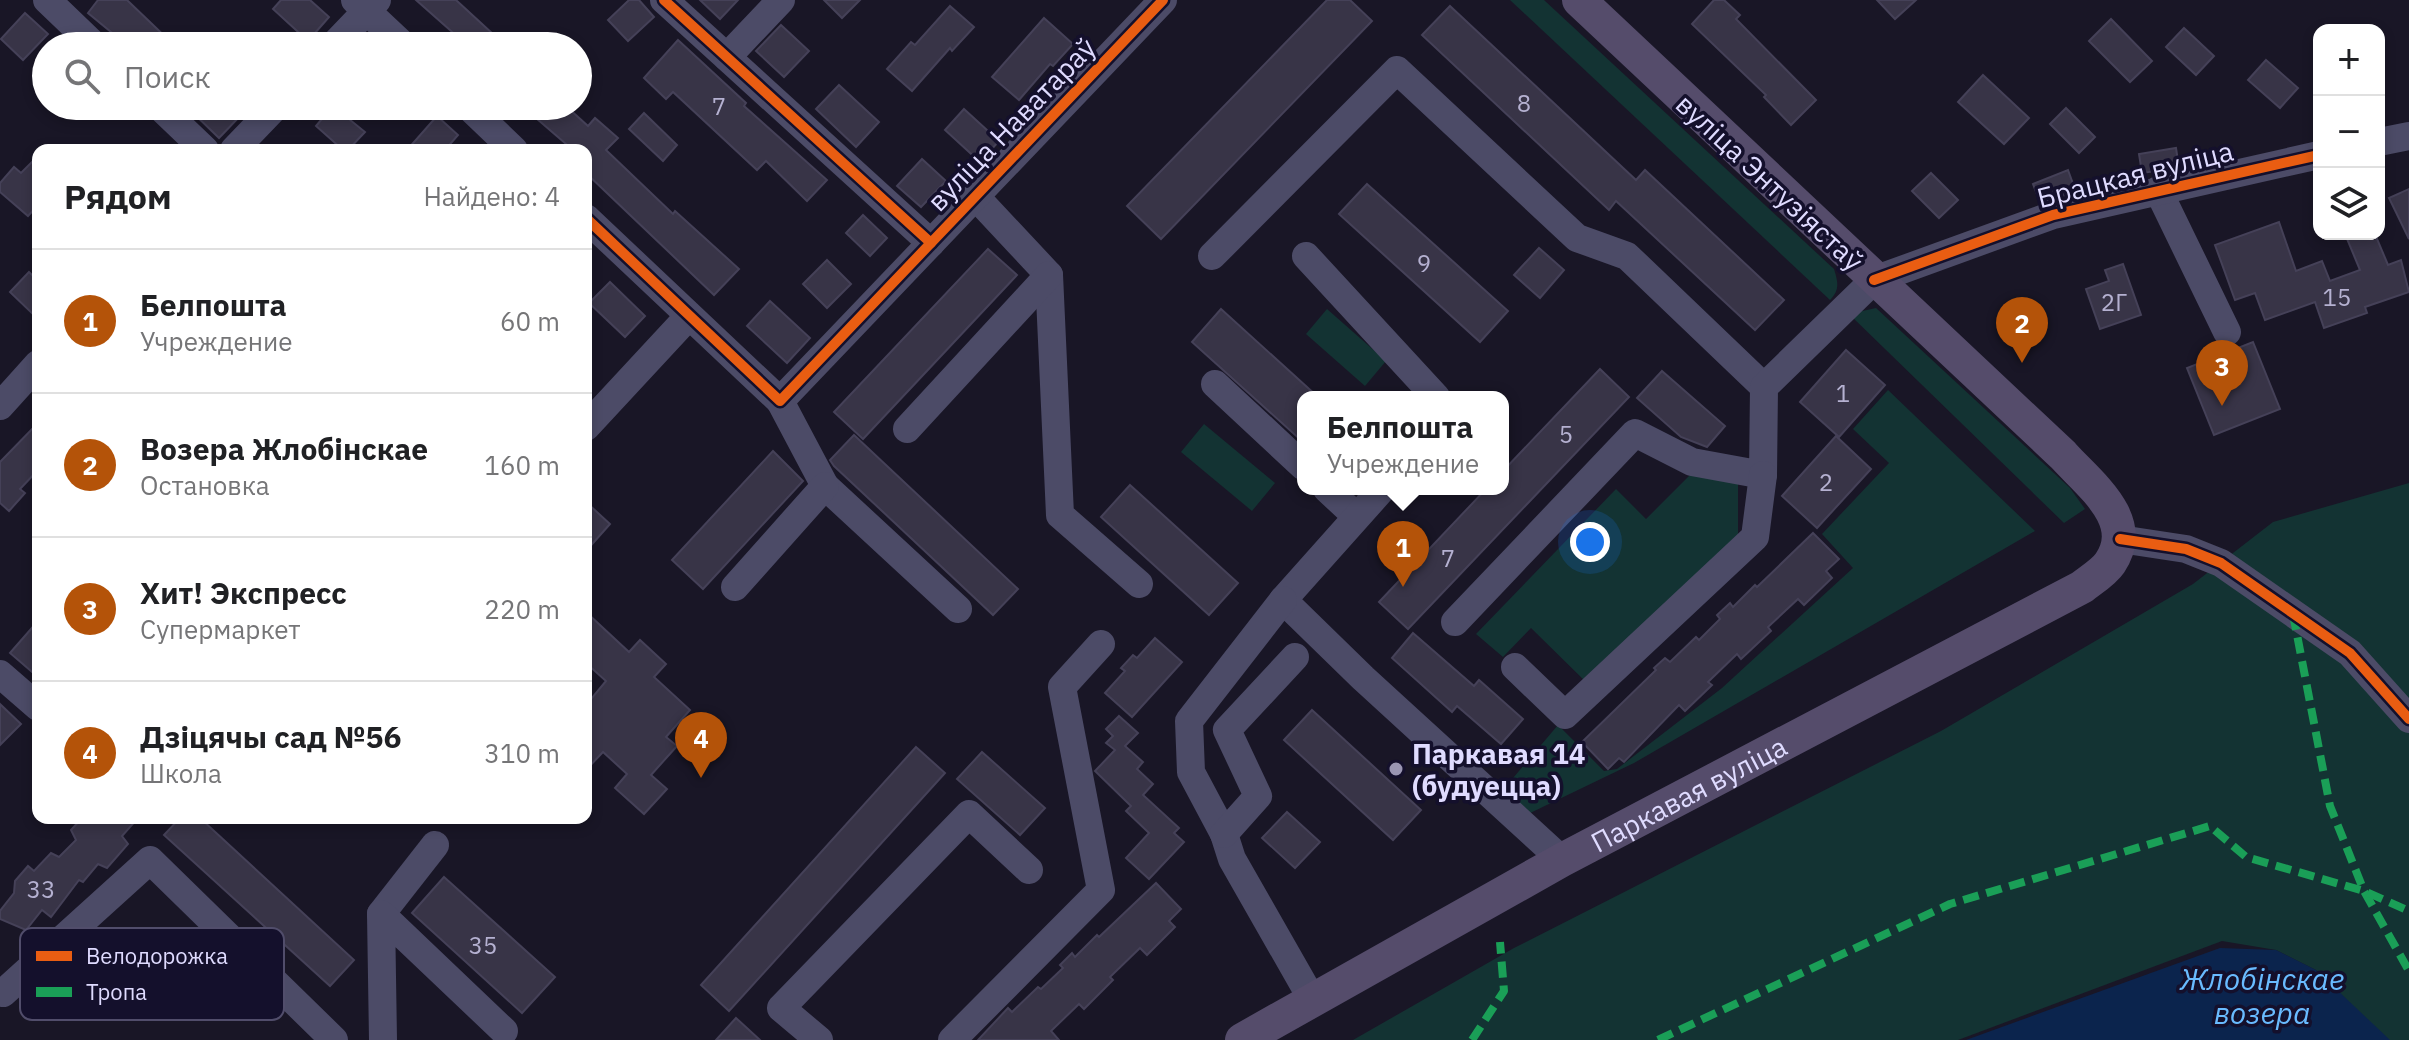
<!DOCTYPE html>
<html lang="ru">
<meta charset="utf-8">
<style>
:root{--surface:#fff;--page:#f6f6f6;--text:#202124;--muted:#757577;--line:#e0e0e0;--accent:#b45309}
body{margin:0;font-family:"IBM Plex Sans",sans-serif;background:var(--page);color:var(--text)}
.controls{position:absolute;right:24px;top:24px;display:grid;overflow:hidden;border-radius:16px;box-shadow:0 4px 12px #0003}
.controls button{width:72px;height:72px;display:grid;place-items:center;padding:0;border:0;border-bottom:2px solid var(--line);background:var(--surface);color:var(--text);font:40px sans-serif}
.you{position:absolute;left:1590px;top:542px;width:28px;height:28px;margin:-20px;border:6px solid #fff;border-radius:50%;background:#1a73e8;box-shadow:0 0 0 12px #1a73e833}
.badge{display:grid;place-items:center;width:52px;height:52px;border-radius:50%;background:var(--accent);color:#fff;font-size:26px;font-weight:700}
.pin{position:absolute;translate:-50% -66px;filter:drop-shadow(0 2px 4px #0008)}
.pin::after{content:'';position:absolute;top:42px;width:28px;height:24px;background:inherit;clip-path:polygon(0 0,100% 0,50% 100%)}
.popup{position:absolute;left:1297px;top:391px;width:212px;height:104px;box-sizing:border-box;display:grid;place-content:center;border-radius:16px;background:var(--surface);filter:drop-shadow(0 2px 6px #0005);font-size:26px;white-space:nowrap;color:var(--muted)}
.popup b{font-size:30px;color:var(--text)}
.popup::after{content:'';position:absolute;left:50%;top:100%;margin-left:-16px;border:16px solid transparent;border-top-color:var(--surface)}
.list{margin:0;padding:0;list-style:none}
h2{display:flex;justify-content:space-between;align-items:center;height:104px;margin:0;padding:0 32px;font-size:34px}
h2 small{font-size:26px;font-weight:400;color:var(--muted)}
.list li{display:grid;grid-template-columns:52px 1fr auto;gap:24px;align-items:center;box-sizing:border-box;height:144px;padding:0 32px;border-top:2px solid var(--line)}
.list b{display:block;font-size:30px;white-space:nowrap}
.list p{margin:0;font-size:26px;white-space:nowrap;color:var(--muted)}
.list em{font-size:26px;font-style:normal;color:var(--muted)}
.icon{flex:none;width:44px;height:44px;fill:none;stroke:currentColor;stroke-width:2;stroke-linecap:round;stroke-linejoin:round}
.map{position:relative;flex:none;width:2409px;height:1040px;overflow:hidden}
.search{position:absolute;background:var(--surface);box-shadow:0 4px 12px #0003;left:32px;top:32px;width:560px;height:88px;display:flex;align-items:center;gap:20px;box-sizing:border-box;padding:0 28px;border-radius:44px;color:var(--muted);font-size:30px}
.panel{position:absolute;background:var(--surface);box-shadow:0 4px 12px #0003;left:32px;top:144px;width:560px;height:680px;border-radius:16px}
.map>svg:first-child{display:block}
.green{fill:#133333}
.water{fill:#0b244d}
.building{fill:#383447;stroke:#454158;stroke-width:2}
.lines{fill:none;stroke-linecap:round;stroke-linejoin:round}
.minor{stroke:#4c4b67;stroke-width:28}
.major{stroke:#554c6b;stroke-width:34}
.quiet{stroke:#1a9f57;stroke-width:8;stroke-dasharray:16 8;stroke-linecap:butt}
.cycleway-casing{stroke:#14102c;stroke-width:15}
.cycleway{stroke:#e95d12;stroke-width:10}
.poi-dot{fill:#9a96b3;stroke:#14102c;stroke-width:3}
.labels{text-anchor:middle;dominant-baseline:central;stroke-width:7;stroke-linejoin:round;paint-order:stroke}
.number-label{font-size:24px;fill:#b5b1d1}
.street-label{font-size:28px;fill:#dfdbff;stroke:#14102c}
.poi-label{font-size:28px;font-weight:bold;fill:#dfdbff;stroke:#14102c;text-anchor:start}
.water-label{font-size:30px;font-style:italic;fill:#69bbff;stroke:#14102c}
.key{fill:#14102c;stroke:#514d6b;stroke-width:2}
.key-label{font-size:22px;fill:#dfdbff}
</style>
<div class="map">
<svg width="2409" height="1040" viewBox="0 0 2409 1040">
<rect width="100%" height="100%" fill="#191626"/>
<g class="green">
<path d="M1510 0H1544L1834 269C1838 282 1840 290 1830 300Z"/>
<path d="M1876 308 2070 488 2085 509 2064 523 1849 314Z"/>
<path d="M1327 309 1386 361 1365 386 1306 334Z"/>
<path d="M1888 390 2035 531 1634 763 1524 816 1502 791 1558 725 1604 771 1617 769 1722 688 1853 568 1822 534 1889 463 1853 429Z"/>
<path d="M1204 424 1275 483 1252 511 1181 452Z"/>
<path d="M1693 472 1738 480V541L1588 684 1531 628 1503 657 1476 634 1616 489 1646 519Z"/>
<path d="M2409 483V1040H2386L2316 970 2276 950 2222 941 1958 1040H1353L1514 948 1941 731 2193 584 2273 522Z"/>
</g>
<path class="water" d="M2220 948 2276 950 2316 970 2390 1040H1966Z"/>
<g class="building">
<path d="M98 0H127L175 46H128L88 13Z"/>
<path d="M281 0H310L329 17 308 41 273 9Z"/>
<path d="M416 0H456L506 46H468Z"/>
<path d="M629 0H639L654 17 628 41 608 20Z"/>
<path d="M700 0H738L720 19Z"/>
<path d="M824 0H860L842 18Z"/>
<path d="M1327 0H1350L1372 21 1161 239 1127 206Z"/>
<path d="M1714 0H1724L1740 15 1736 19 1816 100 1791 125 1764 97 1766 95 1692 24Z"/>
<path d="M1877 0H1916L1895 19Z"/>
<path d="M950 6 974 27 952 51 950 48 912 91 887 69 911 42 915 45Z"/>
<path d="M1450 6 1636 180 1645 170 1784 300 1755 330 1616 201 1609 210 1422 35Z"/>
<path d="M25 13 48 34 23 60 1 39Z"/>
<path d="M1044 18 1073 44 1053 66 1050 64 1019 100 992 77Z"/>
<path d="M2111 19 2152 61 2130 82 2089 41Z"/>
<path d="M781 25 809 51 784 77 756 51Z"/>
<path d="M2184 28 2214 56 2196 75 2166 47Z"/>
<path d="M678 40 746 103 744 106 827 180 807 201 766 161 757 170 673 92 666 99 644 78Z"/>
<path d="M2266 60 2298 88 2280 108 2248 80Z"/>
<path d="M1983 75 2029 118 2004 144 1958 102Z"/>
<path d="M839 85 879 122 856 147 816 109Z"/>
<path d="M186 106H233L242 114 219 138Z"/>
<path d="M333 106 365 132 348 150H343L316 126Z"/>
<path d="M522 106H566L588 126 595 118 618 138 606 150 673 214 675 211 739 269 714 295 586 173V150H573Z"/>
<path d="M2066 108 2095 137 2079 153 2050 124Z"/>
<path d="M964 109 999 141 980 162 945 130Z"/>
<path d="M644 113 677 145 663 161 629 129Z"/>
<path d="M437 116 458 135 445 150H407Z"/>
<path d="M2176 148 2179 168 2142 173 2139 154Z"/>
<path d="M38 156V205L28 216 0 192V183L14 167 21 173Z"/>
<path d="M922 159 946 181 921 207 897 186Z"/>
<path d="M2068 170 2076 192 2040 202 2033 184Z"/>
<path d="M1931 173 1958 200 1939 218 1912 191Z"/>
<path d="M1367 184 1508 311 1480 342 1339 214Z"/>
<path d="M2409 189V239L2389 198Z"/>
<path d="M863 215 887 238 870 256 846 233Z"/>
<path d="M2279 222 2296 271 2322 261 2330 281 2360 270 2345 234H2375L2388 265 2401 260 2409 292 2365 307 2367 313 2324 328 2315 302 2265 320 2255 293 2235 300 2215 245Z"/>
<path d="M1539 248 1564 270 1540 298 1514 275Z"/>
<path d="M988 249 1017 275 863 439 834 412Z"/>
<path d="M827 260 851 284 827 308 803 284Z"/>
<path d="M2123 264 2141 315 2100 329 2086 289 2109 281 2105 270Z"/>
<path d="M29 272 38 281V319L10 292Z"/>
<path d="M610 282 645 316 625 337 589 303Z"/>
<path d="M770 301 810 338 787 363 747 326Z"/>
<path d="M1221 309 1318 397H1303V442L1192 342Z"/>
<path d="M2253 342 2280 409 2214 435 2187 368Z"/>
<path d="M1846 350 1885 385 1839 437 1800 402Z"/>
<path d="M1600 369 1629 397 1408 629 1379 602 1486 489H1503V471Z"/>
<path d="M1662 371 1725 426 1707 447 1681 437 1637 398Z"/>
<path d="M38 423V470L20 489 25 493 9 511 0 503V462Z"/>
<path d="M854 435 1018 589 993 615 834 466 830 460Z"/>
<path d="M1836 436 1871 469 1817 528 1782 496Z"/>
<path d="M773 451 803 481 703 589 672 560Z"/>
<path d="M1130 485 1238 583 1209 615 1101 517Z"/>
<path d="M586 502 610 524 586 551Z"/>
<path d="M1813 533 1839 559 1826 571 1832 578 1804 605 1798 599 1768 627 1771 631 1741 659 1737 654 1708 682 1712 685 1685 711 1679 705 1624 762 1619 758 1608 769 1582 742 1656 670 1654 668 1665 658 1670 662 1696 637 1699 640 1720 619 1717 615 1730 603 1733 607 1755 585 1757 587Z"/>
<path d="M586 612 629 652 640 640 666 664 654 677 690 710 666 737 677 746 651 775 667 789 644 814 615 788 627 774 603 752 586 770V705L606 681 586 663Z"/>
<path d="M38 621V677L10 653Z"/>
<path d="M1413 633 1474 686 1479 680 1523 719 1501 744 1457 706 1452 712 1392 658Z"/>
<path d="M1155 638 1182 662 1132 717 1105 693 1125 671 1121 668 1133 655 1137 658Z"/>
<path d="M0 704 21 724 0 745Z"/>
<path d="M1312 710 1421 810 1393 840 1284 740Z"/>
<path d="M1119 716 1138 733 1125 746 1143 762 1137 769 1153 784 1143 795 1179 828 1174 833 1184 842 1149 879 1126 858 1149 833 1126 811 1131 806 1095 771 1115 750 1106 743 1113 736 1106 729Z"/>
<path d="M916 747 945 773 729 1011 701 985Z"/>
<path d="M982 752 1045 808 1020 835 957 779Z"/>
<path d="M1287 812 1320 842 1295 868 1262 838Z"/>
<path d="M82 818H138L122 836 128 844 107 868 98 864 83 882 79 880 51 917 42 910 26 930 0 919V911L14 893 15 881 28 866 34 871 51 853 59 857 76 840 71 830Z"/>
<path d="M180 818H200L354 960 330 986 164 835Z"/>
<path d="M444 877 555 977 522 1013 412 913Z"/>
<path d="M1156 883 1181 909 1169 921 1175 927 1147 955 1140 948 1110 977 1113 980 1084 1009 1079 1004 1051 1031 1059 1040H978L1008 1008 1012 1012 1038 987 1041 989 1063 968 1060 965 1072 953 1075 957 1097 935 1099 937Z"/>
<path d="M736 1018 760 1040H716Z"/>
</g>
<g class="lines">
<g class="minor">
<path d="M47 0 95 46"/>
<path d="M355 0 404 46"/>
<path d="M664 0 931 243"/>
<path d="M333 46 377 0"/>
<path d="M727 57 781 0"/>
<path d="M159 106 205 150"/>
<path d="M468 106 514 150"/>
<path d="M2379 142 2409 136"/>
<path d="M234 150 276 106"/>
<path d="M2158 190 2227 332"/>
<path d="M976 197 1049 275 1060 515 1139 584"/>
<path d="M586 218 780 401 1163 0"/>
<path d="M1212 256 1397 70 1577 238 1627 256 1764 387"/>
<path d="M1306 256 1436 397"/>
<path d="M1215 384 1303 466"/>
<path d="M780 401 825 486 958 609"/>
<path d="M0 406 38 364"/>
<path d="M586 427 689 316"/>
<path d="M907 429 1049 275"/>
<path d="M1327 489 1356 516"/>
<path d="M1382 489 1283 600 1363 678 1562 860"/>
<path d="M2120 539 2186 549 2221 563 2350 653 2409 719"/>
<path d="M735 587 825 486"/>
<path d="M1283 600 1189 721 1191 772 1224 834 1232 859 1313 1001"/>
<path d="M1455 622 1635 433 1692 462 1763 475 1764 387 1874 280 2053 215 2319 155"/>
<path d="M1515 667 1565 715 1755 537 1763 475"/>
<path d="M0 674 38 707"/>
<path d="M1224 834 1258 796 1227 730 1295 657"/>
<path d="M381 914 435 845"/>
<path d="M3 993 150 860 334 1040"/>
<path d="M383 1040 381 914 504 1031"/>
<path d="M819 1040 781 1008 969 814 1029 870"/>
<path d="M952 1040 1101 890 1062 687 1101 644"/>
</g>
<path class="major" id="s1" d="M1242 1040 1562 860 2082 587C2091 580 2104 572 2110 563 2139 520 2089 484 2063 455L1579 0"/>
<g class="quiet">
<path d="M2293 614 2330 806 2364 891 2409 971"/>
<path d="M1472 1040 1504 991 1500 942"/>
<path d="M1658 1040 1950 904 2210 826 2246 857 2364 891 2409 911"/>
</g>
<g class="cycleway-casing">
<g id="cycleway">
<path d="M664 0 931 243"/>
<path d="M586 218 780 401 1163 0"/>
<path d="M1874 280 2053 215 2319 155"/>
<path d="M2120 539 2186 549 2221 563 2350 653 2409 719"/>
</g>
</g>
<use href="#cycleway" class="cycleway"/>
</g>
<circle class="poi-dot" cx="1396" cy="769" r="8"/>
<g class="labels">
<g class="number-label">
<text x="1524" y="103">8</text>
<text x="719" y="106">7</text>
<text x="1424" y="263">9</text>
<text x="2337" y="297">15</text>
<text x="2114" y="302">2Г</text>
<text x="1843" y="393">1</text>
<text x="1566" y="434">5</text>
<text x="1826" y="482">2</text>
<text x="1448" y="558">7</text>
<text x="41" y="889">33</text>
<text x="483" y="945">35</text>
</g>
<g class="street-label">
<text transform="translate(1011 124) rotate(-46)">вуліца Наватараў</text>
<text transform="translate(2135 174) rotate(-14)">Брацкая вуліца</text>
<text transform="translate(1770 182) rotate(43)">вуліца Энтузіястаў</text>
<text stroke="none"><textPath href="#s1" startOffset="510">Паркавая вуліца</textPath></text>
</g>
<g class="poi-label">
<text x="1412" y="753">Паркавая 14<tspan x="1412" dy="32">(будуецца)</tspan></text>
</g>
<g class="water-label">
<text x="2262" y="978">Жлобінскае<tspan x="2262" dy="34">возера</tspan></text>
</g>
</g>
<rect x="20" y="928" width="264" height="92" rx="12" class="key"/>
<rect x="36" y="951" width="36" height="10" fill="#e95d12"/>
<rect x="36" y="987" width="36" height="10" fill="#1a9f57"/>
<g class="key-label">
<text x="86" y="964">Велодорожка</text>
<text x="86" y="1000">Тропа</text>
</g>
</svg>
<div class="controls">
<button>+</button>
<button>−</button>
<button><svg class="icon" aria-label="layers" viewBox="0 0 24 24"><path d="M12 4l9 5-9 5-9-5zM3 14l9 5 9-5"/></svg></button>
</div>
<div class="you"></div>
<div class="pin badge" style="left:1403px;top:587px">1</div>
<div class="popup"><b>Белпошта</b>Учреждение</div>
<div class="pin badge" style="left:2022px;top:363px">2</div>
<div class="pin badge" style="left:2222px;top:406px">3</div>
<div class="pin badge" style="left:701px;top:778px">4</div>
<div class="search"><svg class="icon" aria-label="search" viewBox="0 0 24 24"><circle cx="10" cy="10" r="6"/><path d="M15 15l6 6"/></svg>Поиск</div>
<section class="panel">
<h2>Рядом<small>Найдено: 4</small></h2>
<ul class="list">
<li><span class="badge">1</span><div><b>Белпошта</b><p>Учреждение</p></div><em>60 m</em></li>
<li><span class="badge">2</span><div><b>Возера Жлобінскае</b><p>Остановка</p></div><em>160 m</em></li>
<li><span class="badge">3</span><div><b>Хит! Экспресс</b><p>Супермаркет</p></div><em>220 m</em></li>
<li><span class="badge">4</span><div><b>Дзіцячы сад №56</b><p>Школа</p></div><em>310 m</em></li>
</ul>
</section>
</div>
